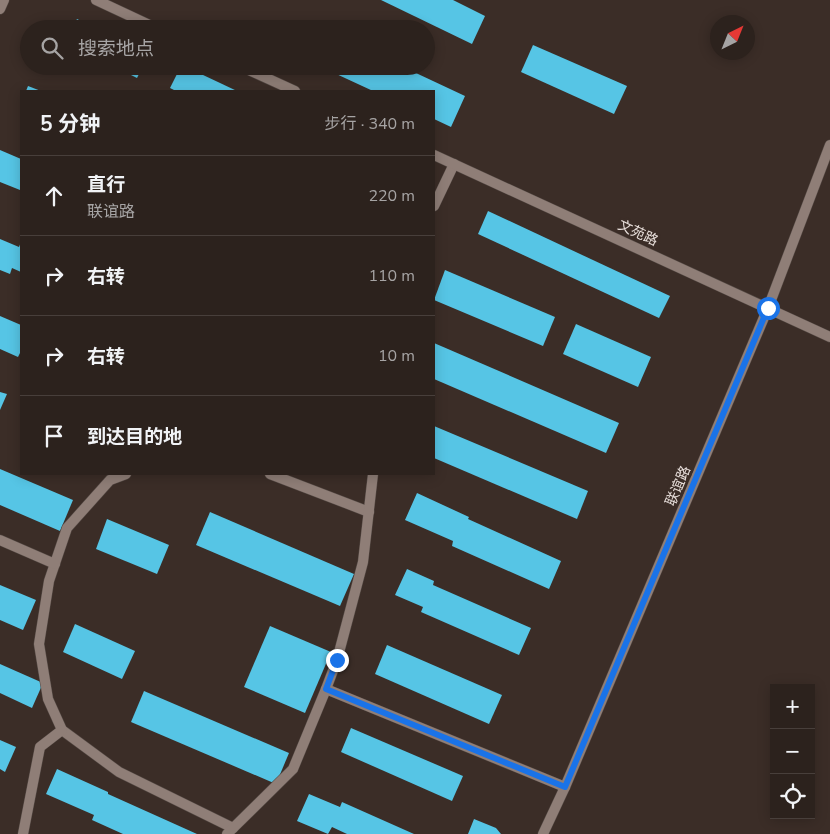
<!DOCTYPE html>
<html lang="zh">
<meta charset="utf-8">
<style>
:root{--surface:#2c221d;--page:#382f2a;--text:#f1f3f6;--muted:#a6a4a4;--line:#483f3b}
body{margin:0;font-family:"Nunito Sans","Noto Sans SC",sans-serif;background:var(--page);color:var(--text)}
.controls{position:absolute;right:15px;bottom:15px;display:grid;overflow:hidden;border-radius:0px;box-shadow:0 2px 12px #0003}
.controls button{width:45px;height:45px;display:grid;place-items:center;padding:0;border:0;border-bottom:1px solid var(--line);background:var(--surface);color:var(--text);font:25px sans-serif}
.compass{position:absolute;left:710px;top:15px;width:45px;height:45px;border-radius:50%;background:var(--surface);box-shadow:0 2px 12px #0003;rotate:43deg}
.stop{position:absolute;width:15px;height:15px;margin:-11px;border:4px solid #1a73e8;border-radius:50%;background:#fff}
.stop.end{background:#1a73e8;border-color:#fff;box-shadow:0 1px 5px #0008}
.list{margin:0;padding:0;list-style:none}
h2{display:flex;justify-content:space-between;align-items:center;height:65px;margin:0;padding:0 20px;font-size:21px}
h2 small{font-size:16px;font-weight:400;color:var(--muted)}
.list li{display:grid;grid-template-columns:32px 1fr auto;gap:15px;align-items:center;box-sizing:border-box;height:80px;padding:0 20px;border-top:1px solid var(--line)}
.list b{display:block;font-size:19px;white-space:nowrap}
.list p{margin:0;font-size:16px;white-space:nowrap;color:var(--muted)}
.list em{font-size:16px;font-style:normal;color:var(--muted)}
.icon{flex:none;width:28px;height:28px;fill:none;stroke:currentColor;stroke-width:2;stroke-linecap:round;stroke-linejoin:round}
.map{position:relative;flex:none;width:830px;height:834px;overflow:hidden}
.search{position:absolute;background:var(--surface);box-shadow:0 2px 12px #0003;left:20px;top:20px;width:415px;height:55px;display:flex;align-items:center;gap:12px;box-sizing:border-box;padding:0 18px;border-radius:28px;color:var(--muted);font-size:19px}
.panel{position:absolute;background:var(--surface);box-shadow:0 2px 12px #0003;left:20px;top:90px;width:415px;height:385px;border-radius:0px}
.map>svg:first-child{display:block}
.building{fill:#56c5e5}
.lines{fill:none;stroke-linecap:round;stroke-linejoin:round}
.minor-casing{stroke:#554a45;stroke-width:11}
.tertiary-casing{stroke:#554a45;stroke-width:11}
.minor{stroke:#8f7e77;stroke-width:10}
.tertiary{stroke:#8f7e77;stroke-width:10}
.route{stroke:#1a73e8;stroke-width:6}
.labels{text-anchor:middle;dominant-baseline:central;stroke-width:5;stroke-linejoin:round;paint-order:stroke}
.street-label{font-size:14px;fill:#e8dfdb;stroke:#3b2d27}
</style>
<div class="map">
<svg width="830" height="834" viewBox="0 0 830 834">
<rect width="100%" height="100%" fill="#3b2d27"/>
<g class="building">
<path d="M381 0H453L485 16 472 44Z"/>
<path d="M77 19 97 29H72Z"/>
<path d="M302 20 320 29H298Z"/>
<path d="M533 45 627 86 614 114 521 72Z"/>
<path d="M113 66H143L137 78Z"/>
<path d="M181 66H184L237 91H176L170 88Z"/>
<path d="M319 66H401L465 96 451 127 434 119V91H373Z"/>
<path d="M28 86 41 91H26Z"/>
<path d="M0 150 21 159 20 190 0 182Z"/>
<path d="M488 211 670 296 659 318 478 234Z"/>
<path d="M0 239 19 247 21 242V272L12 268 10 274 0 270Z"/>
<path d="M445 270 555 317 543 346 434 300Z"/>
<path d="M0 316 21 325V351L18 357 0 349Z"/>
<path d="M576 324 651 357 638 387 563 354Z"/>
<path d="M434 343 619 423 606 453 434 379Z"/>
<path d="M0 392 7 394 0 410Z"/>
<path d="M434 426 588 491 577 519 434 458Z"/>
<path d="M0 469 73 500 60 531 0 505Z"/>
<path d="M417 493 469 517 468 519 561 561 549 589 452 546 453 541 405 520Z"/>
<path d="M210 512 354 574 340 606 196 545Z"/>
<path d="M107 519 169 545 157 574 96 549Z"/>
<path d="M407 569 434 581 433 585 531 628 519 655 421 612 423 607 395 595Z"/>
<path d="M0 585 36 600 23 630 0 620Z"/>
<path d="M75 624 135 651 122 679 63 652Z"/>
<path d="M270 626 331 652 305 713 244 687Z"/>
<path d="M387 645 502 695 489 724 375 674Z"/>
<path d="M0 664 43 683 32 708 0 693Z"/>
<path d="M144 691 289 753 276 784 131 722Z"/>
<path d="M351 728 463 776 452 801 341 752Z"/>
<path d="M0 740 16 747 5 772 0 769Z"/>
<path d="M57 769 108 792V794L197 834H123L92 820 94 815 46 794Z"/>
<path d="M309 794 340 807 342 802 414 834H347L332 827 328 834 297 821Z"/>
<path d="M474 819 496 828 501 834H468Z"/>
</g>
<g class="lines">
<g class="minor-casing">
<g id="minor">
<path d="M0 9 4 0"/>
<path d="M434 206 454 164"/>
<path d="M126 474 110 480 67 528 49 581 39 644 48 699 62 730 119 772 233 828"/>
<path d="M270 474 369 512"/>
<path d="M0 540 55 564"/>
<path d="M326 689 565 787"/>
<path d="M23 834 40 747 62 730"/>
<path d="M227 834 293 769 326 689 337 660 363 562 373 474"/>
</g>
</g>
<g class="tertiary-casing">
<g id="tertiary">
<path d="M96 0 158 29"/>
<path d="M240 66 295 91"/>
<path d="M434 155 830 337"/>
<path d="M543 834 565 787 768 308 830 145"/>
</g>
</g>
<use href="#minor" class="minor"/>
<use href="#tertiary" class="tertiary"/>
</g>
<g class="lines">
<path class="route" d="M337 660 326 689 565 787 768 308"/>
</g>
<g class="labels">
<g class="street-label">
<text transform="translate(638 233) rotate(25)">文苑路</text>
<text transform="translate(678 486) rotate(-67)">联谊路</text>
</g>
</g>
</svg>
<div class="controls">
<button>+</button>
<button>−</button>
<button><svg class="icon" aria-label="locate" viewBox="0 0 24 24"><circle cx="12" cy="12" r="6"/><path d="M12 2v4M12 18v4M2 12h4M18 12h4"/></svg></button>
</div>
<svg class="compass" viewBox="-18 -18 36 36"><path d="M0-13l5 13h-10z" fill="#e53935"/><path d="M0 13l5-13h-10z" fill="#a6a4a4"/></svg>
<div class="stop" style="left:768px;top:308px"></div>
<div class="stop end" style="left:337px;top:660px"></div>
<div class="search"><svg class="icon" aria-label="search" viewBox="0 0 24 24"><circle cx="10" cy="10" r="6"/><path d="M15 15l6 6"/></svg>搜索地点</div>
<section class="panel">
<h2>5 分钟<small>步行 · 340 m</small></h2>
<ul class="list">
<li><svg class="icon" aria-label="ahead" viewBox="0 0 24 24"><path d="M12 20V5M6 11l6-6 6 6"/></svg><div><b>直行</b><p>联谊路</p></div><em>220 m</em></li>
<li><svg class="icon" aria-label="right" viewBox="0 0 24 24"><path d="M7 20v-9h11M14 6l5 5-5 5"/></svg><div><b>右转</b></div><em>110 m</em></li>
<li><svg class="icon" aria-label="right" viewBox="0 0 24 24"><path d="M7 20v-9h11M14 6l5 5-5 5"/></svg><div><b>右转</b></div><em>10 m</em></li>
<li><svg class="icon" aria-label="arrive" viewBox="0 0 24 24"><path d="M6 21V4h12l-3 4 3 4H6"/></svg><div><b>到达目的地</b></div></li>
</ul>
</section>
</div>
